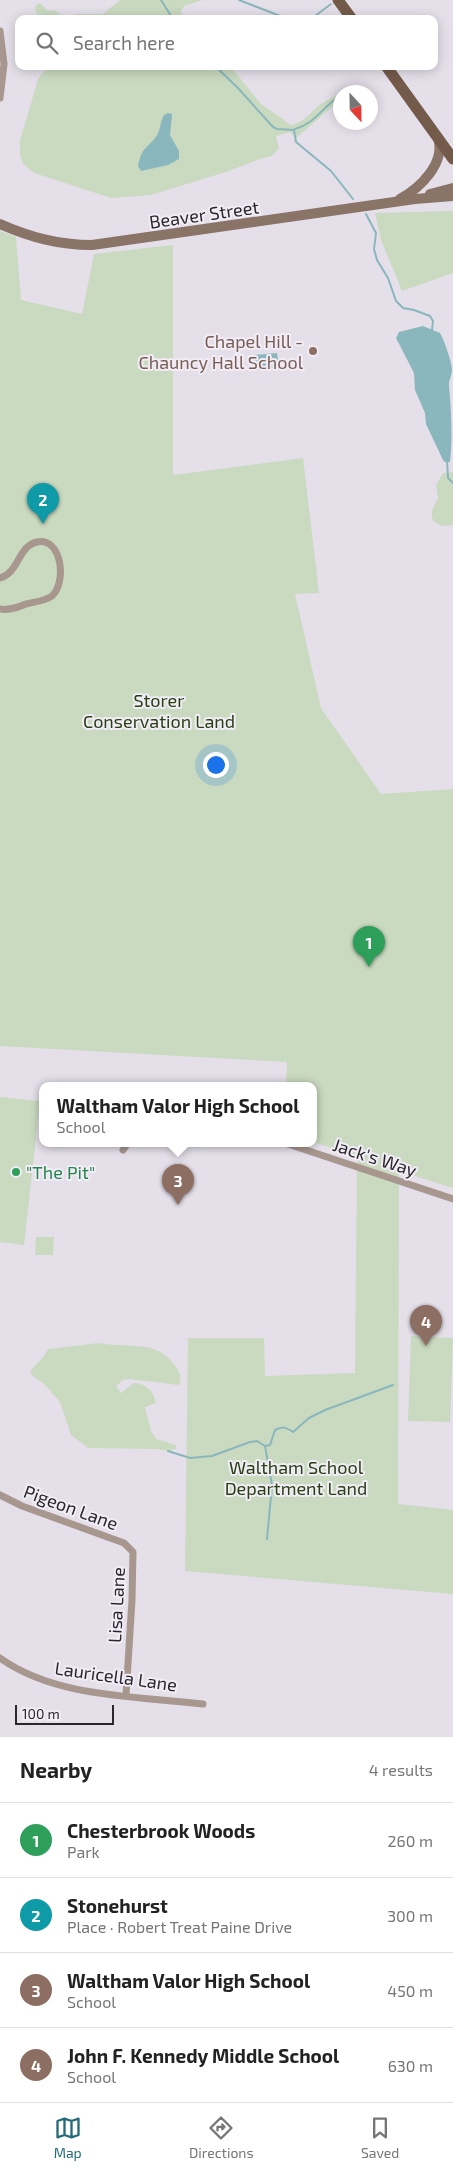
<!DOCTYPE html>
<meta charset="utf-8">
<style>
:root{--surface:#fff;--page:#f2f2f2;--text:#222;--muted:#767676;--line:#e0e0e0;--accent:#256b7a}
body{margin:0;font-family:"Exo 2",sans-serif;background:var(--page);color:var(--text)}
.compass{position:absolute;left:333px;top:85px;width:45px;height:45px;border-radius:50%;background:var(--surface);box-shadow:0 2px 12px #0003;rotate:158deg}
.scale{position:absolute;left:15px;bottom:12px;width:99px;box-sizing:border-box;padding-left:5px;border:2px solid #29272b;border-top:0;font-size:14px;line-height:18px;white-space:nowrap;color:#29272b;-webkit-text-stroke:4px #f1ecf6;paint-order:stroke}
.you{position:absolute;left:215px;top:764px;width:18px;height:18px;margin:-12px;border:4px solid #fff;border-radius:50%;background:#1a73e8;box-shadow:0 0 0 8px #1a73e833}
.badge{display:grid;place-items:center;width:32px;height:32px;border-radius:50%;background:var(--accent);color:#fff;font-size:16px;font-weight:700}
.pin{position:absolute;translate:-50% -41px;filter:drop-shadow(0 1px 2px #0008)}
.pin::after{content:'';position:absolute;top:26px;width:18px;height:15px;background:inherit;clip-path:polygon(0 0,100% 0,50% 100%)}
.popup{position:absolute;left:39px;top:1082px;width:278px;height:65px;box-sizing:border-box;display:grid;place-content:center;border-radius:10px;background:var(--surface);filter:drop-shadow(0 1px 4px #0005);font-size:16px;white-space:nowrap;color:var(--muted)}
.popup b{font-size:19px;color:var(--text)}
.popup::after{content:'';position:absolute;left:50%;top:100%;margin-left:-10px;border:10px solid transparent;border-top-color:var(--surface)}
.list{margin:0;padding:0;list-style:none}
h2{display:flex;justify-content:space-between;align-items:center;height:65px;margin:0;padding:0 20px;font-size:21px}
h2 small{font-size:16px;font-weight:400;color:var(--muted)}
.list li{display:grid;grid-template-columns:32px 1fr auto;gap:15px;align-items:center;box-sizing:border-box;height:75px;padding:0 20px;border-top:1px solid var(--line)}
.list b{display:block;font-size:19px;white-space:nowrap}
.list p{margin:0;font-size:16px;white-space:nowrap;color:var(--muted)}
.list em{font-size:16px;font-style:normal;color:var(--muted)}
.icon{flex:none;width:28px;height:28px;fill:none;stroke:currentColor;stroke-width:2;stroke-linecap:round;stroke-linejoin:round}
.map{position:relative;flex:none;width:453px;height:1737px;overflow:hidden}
.search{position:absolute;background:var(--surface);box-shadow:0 2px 12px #0003;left:15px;right:15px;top:15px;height:55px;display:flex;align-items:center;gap:12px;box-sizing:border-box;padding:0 18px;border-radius:10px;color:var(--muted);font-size:19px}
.sheet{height:365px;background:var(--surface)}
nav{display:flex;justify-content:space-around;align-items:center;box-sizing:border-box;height:70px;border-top:1px solid var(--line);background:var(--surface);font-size:14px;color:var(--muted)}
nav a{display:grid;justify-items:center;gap:2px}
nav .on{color:var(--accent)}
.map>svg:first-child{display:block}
.green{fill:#cadac0}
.water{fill:#89b7bd}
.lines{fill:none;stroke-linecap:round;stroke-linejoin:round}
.stream{stroke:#89b7bd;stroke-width:2}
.minor{stroke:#a7978f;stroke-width:7}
.secondary{stroke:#897467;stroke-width:10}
.primary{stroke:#745a4b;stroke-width:11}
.education-dot{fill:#8d6e63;stroke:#f1ecf6;stroke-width:2}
.leisure-dot{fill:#2e9e5b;stroke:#f1ecf6;stroke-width:2}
.labels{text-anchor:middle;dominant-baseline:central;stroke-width:4;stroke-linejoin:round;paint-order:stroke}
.street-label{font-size:18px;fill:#29272b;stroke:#f1ecf6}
.education-label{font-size:18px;fill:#785e54;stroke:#f1ecf6;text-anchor:end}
.park-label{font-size:18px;fill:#274111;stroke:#f1ecf6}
.leisure-label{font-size:18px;fill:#27864d;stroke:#f1ecf6;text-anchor:start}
</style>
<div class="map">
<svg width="453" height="1737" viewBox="0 0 453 1737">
<rect width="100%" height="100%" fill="#e4dfe9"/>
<g class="green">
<path d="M120 0H202L184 6 181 11 183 19H41L35 10 36 5 40 3 48 11 54 10 63 16 79 14H103Z"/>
<path d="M48 66H230L261 104 291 125C302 123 309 115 317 107 319 105 338 94 340 93V100L296 138 290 132 276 136 279 148 272 156 260 159 229 171 151 195 111 198 34 173 23 164 20 155V141L38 79Z"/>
<path d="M453 211V273L402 291 381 240 375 213Z"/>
<path d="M0 231 16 237 21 300 82 314 94 254 173 245V475L303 458 319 593 295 594 321 708 381 794 453 789V1188L399 1171 398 1504 453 1510V1594L185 1571 188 1338H264L265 1376 355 1373 357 1156 313 1142V1086H286L287 1062 0 1046Z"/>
<path d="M453 472V525L442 526 433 521C430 510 434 507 438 498L436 485 443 473Z"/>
<path d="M0 1097 40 1101 24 1245 0 1242Z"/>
<path d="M36 1237H54L53 1255H35Z"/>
<path d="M411 1336 453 1338 450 1422 408 1421Z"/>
<path d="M99 1343C128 1349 157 1338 176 1367 180 1373 182 1379 179 1385L130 1379 123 1380 116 1386 121 1393 134 1383C146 1383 154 1392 156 1403L145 1407 151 1431 156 1439 176 1445V1449L168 1451 157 1449 88 1448 71 1435 60 1402 44 1384 33 1376 30 1371 44 1356 48 1349Z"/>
</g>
<g class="water">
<path d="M168 113 172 114 170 135 179 151V159L168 165 141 171 138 166C142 145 148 149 157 135 161 128 160 122 164 115Z"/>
<path d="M423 326 440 333C444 340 452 362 452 370 452 375 449 379 449 385 451 411 453 435 450 462H445L443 460 426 424 425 413 415 390 414 373 396 338 399 332Z"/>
<path d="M277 353 279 367 256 370 253 355Z"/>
</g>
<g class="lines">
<g class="stream">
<path d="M161 0 173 19"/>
<path d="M239 0 288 19"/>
<path d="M311 19 331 4"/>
<path d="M215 66 237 87 273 127 277 129 294 130 296 142 331 171 353 199"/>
<path d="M347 92 352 90"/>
<path d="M295 129C316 123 323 106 340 96"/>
<path d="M366 214 376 233 374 249 377 260 388 278 396 301 403 308 414 310 430 316 433 321 432 330"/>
<path d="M447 460 448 478 453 483"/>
<path d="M265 1446 272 1485 267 1539"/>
<path d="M168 1451 190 1458 212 1456 250 1442 257 1441 265 1446 270 1445 275 1430C283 1426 286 1427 293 1432L309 1418 325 1410 393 1385"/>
</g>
<g class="minor">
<path d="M0 31 4 64 0 98"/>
<path d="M0 578C19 573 18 546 37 542 62 537 67 582 52 596 45 601 34 602 26 604 18 607 9 611 0 609"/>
<path d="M288 1144 453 1199"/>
<path d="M123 1150 127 1144"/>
<path d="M0 1495 22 1506 124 1543 133 1552 132 1600 126 1695"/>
<path d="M0 1658C56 1698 136 1696 203 1704"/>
</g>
<g class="secondary">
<path d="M430 194 453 188"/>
<path d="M400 199C420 188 446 163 438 138"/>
<path d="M0 224C30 237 58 245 92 245L415 199 453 196"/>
</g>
<g class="primary">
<path d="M338 0 352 19"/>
<path d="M386 66 453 159"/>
</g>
</g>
<circle class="education-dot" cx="313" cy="351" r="5"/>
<circle class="leisure-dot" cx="16" cy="1172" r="5"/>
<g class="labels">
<g class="street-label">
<text transform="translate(204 214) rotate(-8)">Beaver Street</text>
<text transform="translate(375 1157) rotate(18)">Jack's Way</text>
<text transform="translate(71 1507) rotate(20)">Pigeon Lane</text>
<text transform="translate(116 1605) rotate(-87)">Lisa Lane</text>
<text transform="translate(116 1676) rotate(8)">Lauricella Lane</text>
</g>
<g class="education-label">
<text x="303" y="341">Chapel Hill -<tspan x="303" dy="21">Chauncy Hall School</tspan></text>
</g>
<g class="park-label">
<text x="159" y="700">Storer<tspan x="159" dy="21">Conservation Land</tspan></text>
<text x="296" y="1467">Waltham School<tspan x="296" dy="21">Department Land</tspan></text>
</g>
<g class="leisure-label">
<text x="26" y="1172">"The Pit"</text>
</g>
</g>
</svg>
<svg class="compass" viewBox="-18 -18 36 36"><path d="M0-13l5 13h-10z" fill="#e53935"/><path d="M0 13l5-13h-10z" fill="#767676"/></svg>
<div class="scale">100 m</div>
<div class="you"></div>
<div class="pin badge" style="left:369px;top:967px;background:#2e9e5b">1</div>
<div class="pin badge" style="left:43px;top:524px;background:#0f9aa8">2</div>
<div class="pin badge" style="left:178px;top:1205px;background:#8d6e63">3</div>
<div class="popup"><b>Waltham Valor High School</b>School</div>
<div class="pin badge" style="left:426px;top:1346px;background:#8d6e63">4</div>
<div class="search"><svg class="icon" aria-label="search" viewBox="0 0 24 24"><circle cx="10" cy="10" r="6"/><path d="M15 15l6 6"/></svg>Search here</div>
</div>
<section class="sheet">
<h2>Nearby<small>4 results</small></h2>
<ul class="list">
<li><span class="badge" style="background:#2e9e5b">1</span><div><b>Chesterbrook Woods</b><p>Park</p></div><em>260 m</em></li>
<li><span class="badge" style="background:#0f9aa8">2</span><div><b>Stonehurst</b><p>Place · Robert Treat Paine Drive</p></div><em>300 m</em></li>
<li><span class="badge" style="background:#8d6e63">3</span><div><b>Waltham Valor High School</b><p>School</p></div><em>450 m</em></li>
<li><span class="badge" style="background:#8d6e63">4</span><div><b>John F. Kennedy Middle School</b><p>School</p></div><em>630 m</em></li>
</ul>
</section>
<nav>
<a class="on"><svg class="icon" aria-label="map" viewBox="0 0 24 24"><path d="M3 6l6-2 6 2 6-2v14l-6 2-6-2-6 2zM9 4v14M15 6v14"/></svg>Map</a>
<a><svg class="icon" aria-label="directions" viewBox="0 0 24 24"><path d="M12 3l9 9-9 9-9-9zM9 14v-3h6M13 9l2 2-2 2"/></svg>Directions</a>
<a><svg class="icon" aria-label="saved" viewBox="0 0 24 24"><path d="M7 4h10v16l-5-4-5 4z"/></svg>Saved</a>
</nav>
